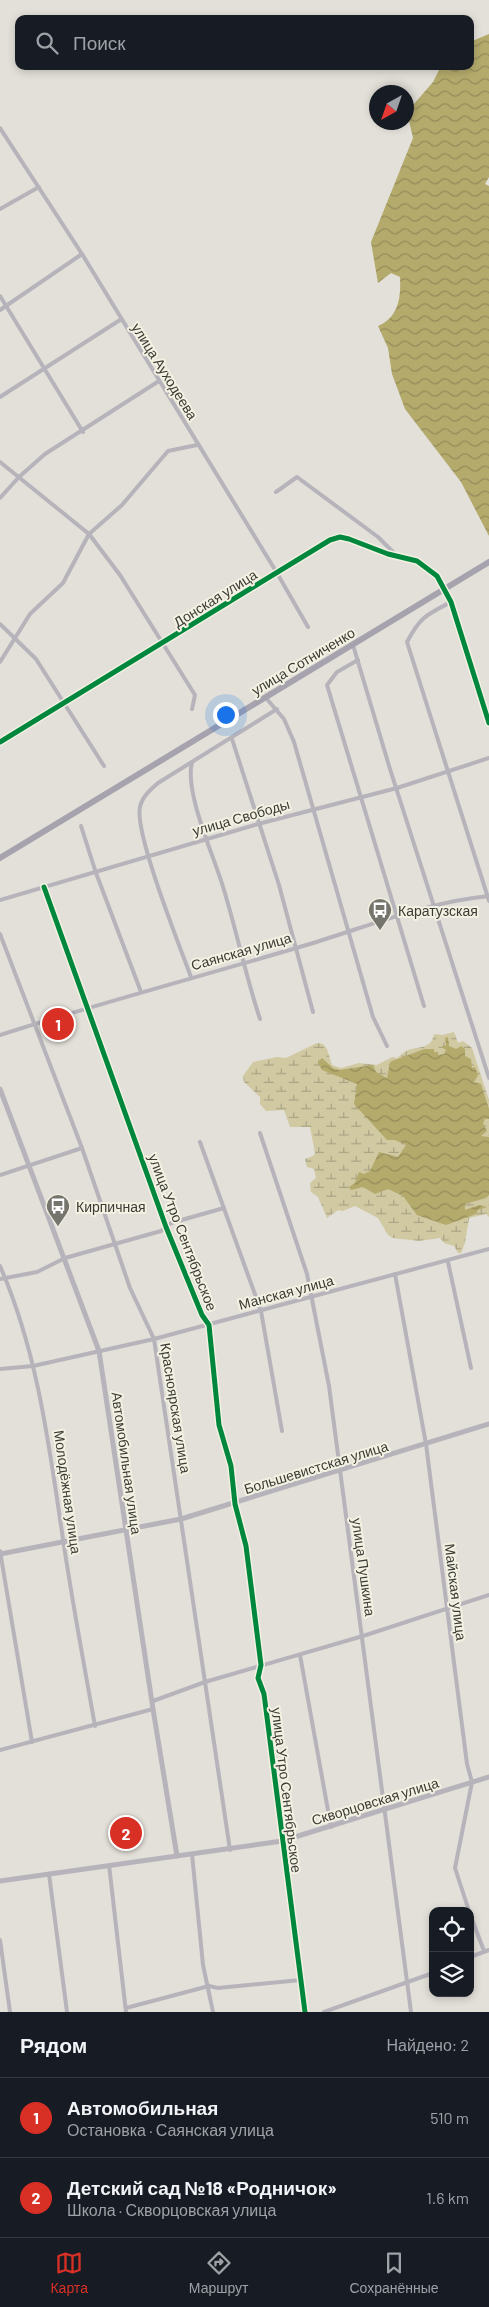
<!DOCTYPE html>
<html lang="ru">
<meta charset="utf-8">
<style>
:root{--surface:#171b24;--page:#20242c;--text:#f1f3f6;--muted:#9ea1a6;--line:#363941;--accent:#d93025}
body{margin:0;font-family:Barlow,sans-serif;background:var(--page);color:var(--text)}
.controls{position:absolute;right:15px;bottom:15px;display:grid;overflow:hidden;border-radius:10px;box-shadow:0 2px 8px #0003}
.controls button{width:45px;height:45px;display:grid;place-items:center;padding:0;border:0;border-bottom:1px solid var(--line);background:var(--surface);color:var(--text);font:25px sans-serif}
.compass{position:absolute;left:369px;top:85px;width:45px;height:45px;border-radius:50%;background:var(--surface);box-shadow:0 2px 8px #0003;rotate:220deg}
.you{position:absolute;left:225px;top:714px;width:18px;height:18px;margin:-12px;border:4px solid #fff;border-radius:50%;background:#1a73e8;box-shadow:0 0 0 8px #1a73e833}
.badge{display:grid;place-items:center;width:32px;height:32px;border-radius:50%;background:var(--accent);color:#fff;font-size:16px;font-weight:700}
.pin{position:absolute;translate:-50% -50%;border:2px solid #fff;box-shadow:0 1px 5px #0006}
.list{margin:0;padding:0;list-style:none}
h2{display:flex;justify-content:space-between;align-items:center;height:65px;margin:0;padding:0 20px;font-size:21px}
h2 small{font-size:16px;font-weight:400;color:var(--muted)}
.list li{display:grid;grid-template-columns:32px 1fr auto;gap:15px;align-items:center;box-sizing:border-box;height:80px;padding:0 20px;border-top:1px solid var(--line)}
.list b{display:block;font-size:19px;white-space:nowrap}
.list p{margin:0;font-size:16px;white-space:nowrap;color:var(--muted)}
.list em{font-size:16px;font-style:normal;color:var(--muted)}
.icon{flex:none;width:28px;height:28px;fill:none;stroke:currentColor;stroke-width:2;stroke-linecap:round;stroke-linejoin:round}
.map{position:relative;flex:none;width:489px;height:2012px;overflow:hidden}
.search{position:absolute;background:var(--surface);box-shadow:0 2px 8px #0003;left:15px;right:15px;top:15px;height:55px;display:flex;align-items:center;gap:12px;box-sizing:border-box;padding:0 18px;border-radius:10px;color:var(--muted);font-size:19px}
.sheet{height:225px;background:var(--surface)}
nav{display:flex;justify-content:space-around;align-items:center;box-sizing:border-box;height:70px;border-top:1px solid var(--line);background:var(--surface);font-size:14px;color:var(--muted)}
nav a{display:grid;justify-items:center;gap:2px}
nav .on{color:var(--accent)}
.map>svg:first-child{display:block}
.wetland{fill:url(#wetland-marsh)}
.water{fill:url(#water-waves)}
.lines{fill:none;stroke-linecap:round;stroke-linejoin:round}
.minor{stroke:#b7b3bb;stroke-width:4}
.tertiary{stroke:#b7b3bb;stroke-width:5}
.primary{stroke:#a6a2ae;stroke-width:6}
.cycleway-casing{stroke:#f3f1e2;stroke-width:8}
.cycleway{stroke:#00873e;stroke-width:5}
.labels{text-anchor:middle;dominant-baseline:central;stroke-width:4;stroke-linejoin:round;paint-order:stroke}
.street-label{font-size:14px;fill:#3b3b35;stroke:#f3f1e2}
.poi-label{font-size:14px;fill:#3b3b35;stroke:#f3f1e2;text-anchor:start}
</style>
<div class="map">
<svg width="489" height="2012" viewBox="0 0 489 2012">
<defs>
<pattern id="wetland-marsh" width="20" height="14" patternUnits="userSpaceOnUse" patternTransform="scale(1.25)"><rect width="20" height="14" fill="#d0c9a2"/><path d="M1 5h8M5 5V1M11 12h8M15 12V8" fill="none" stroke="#aaa485"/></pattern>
<pattern id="water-waves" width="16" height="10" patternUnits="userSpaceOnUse" patternTransform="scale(1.25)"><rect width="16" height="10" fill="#b4aa6c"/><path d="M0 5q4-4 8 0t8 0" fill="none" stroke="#948c5a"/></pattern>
</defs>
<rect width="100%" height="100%" fill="#e2e0d8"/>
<path class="wetland" d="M454 1032 458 1043 463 1041 472 1048 489 1100V1217L486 1214 469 1218 465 1243 461 1253H458L454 1246 444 1243 440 1238 419 1241 393 1238 388 1235 378 1218 355 1206 343 1211 338 1210 327 1218 318 1197 311 1192 310 1183 316 1178 314 1169 307 1167 305 1159 313 1156 315 1153 310 1127H290L284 1110 266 1111 260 1104V1097L244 1082 243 1076 253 1062 277 1057 286 1058 317 1043 323 1044 327 1049 332 1065 341 1068 359 1063 377 1065 392 1057 397 1058C401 1055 406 1050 411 1049 422 1047 432 1047 434 1034L442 1035Z"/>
<g class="water">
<path d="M489 34V177L485 184 489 186V536L461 482 405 409 392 374 388 348 378 326C399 317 401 297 400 277L391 273 378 283 371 242 413 138 407 112 433 82 441 66H470V42Z"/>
<path d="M448 1037 449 1046 456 1049 461 1046 465 1049V1056L471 1059 472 1068 475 1067 478 1075 474 1082 481 1084 489 1109V1119H485L483 1123 487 1131 481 1136 489 1137V1195L486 1198 465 1204V1210L479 1205 487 1207 478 1210 476 1214 446 1225 417 1215 403 1196 388 1189 375 1194 363 1187 351 1190 349 1187 355 1183 359 1172 364 1174 370 1171 379 1152 398 1157 406 1145 395 1140H387L354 1104 357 1084 322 1070 318 1062 322 1058 333 1068 339 1070 373 1065 376 1072 387 1078 390 1062 424 1049H434V1052H438V1055L444 1054 446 1050 441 1047 446 1045 445 1038Z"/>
</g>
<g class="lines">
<g class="minor">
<path d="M0 128 82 254 277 573 308 627"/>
<path d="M0 209 39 187"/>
<path d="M0 296 83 432"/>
<path d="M0 310 82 254"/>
<path d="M0 397 120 320"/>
<path d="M0 462 89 534 120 575 195 695 192 709"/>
<path d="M276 492 297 477 378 537 396 555"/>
<path d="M0 498 19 477 45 454 159 381"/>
<path d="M451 602C426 615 420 617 407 642L489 901"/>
<path d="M0 624 36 659 104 766"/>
<path d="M353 645 390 769 489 1078"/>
<path d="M358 660 337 672 327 685 424 1006"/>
<path d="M0 662 30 614 63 583 89 534 122 505 168 451 197 445"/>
<path d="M266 698 284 719 294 742 373 1017 387 1046"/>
<path d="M232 739 279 885 313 1012"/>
<path d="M0 742 330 540 340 537 349 539 388 554 417 561 437 576 451 602 489 723"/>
<path d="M192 762C184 793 215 858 224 890 237 933 246 977 260 1019"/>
<path d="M81 826 96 873 141 992"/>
<path d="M44 887 166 1227 202 1315 209 1325 219 1425 231 1466 235 1504"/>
<path d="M0 900 258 824 397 788 489 758"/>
<path d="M0 934 82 1148 130 1288 154 1339 230 1850"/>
<path d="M191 977C180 947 134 832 140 807 142 797 150 790 158 783L277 709"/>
<path d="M0 1035C100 1003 202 976 303 946 364 928 426 902 489 896"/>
<path d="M260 1133 307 1274 329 1386 411 2012"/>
<path d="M200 1142 261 1311 282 1431"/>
<path d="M0 1175 82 1148"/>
<path d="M448 1262 471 1368"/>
<path d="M0 1266C38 1353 49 1446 63 1539 72 1601 84 1664 95 1726"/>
<path d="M395 1274 426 1444 467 1764 472 1782 455 1868 469 1911"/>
<path d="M0 1279 37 1272 65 1258 161 1231 171 1223 224 1208"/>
<path d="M0 1369 33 1366 154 1339 489 1249"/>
<path d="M0 1551 32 1742"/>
<path d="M300 1655 331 1827"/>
<path d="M153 1701 205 1682 363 1636 489 1595"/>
<path d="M0 1750 153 1709"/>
<path d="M192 1854 203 1965 213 2012"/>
<path d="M109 1865 126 2012"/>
<path d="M49 1874 67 2012"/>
<path d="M470 1914 484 1951"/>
<path d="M0 1940 10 2012"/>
<path d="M470 1957 489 1950"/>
<path d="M126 2008 209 1986 218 1988 301 1980"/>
<path d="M324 2012 433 1973"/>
</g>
<g class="tertiary">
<path d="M0 1089 99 1351 153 1709 177 1856"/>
<path d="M235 1504 246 1546 261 1665 258 1678 264 1694 305 2012"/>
<path d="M0 1554 181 1519 489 1424"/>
<path d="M0 1881 282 1841 489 1777"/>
</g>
<path class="primary" d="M0 858 489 562"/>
<g class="cycleway-casing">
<g id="cycleway">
<path d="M0 742 330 540 340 537 349 539 388 554 417 561 437 576 451 602 489 723"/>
<path d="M44 887 166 1227 202 1315 209 1325 219 1425 231 1466 235 1504 246 1546 261 1665 258 1678 264 1694 305 2012"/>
</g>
</g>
<use href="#cycleway" class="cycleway"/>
</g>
<defs>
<g id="bus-pin" transform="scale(1.25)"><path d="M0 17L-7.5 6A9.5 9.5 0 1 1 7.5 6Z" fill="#75756e" stroke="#f3f1e2"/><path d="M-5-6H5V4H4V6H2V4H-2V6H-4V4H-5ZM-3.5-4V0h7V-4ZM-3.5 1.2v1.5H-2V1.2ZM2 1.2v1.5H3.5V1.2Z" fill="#fff"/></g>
</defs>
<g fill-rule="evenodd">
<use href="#bus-pin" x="380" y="910"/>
<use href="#bus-pin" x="58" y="1206"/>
</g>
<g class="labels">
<g class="street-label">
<text transform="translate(165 371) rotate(58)">улица Ауходеева</text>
<text transform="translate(215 598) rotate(-32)">Донская улица</text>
<text transform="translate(303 661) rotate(-31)">улица Сотниченко</text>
<text transform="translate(241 817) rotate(-16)">улица Свободы</text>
<text transform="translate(241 951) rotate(-16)">Саянская улица</text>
<text transform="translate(183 1232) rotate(69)">улица Утро Сентябрьское</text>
<text transform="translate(286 1292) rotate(-15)">Манская улица</text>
<text transform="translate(176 1408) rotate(81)">Красноярская улица</text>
<text transform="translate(127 1463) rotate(82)">Автомобильная улица</text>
<text transform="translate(316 1467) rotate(-17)">Большевистская улица</text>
<text transform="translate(68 1492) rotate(82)">Молодёжная улица</text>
<text transform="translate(364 1567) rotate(82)">улица Пушкина</text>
<text transform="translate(456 1592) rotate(83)">Майская улица</text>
<text transform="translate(287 1790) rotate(83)">улица Утро Сентябрьское</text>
<text transform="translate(375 1801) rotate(-17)">Скворцовская улица</text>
</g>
<g class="poi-label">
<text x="398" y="910">Каратузская</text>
<text x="76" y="1206">Кирпичная</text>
</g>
</g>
</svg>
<div class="controls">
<button><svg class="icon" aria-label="locate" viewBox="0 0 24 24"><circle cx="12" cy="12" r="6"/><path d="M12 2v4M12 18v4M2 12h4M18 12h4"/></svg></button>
<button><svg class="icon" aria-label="layers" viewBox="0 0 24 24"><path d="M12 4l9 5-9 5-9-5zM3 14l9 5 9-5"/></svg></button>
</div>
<svg class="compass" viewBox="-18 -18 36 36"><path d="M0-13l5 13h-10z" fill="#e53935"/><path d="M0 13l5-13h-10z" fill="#9ea1a6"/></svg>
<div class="you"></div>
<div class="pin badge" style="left:58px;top:1024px">1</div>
<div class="pin badge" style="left:126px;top:1833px">2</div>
<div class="search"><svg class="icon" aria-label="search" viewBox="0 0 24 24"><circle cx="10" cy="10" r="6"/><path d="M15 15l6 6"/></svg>Поиск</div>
</div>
<section class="sheet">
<h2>Рядом<small>Найдено: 2</small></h2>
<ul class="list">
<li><span class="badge">1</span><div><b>Автомобильная</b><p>Остановка · Саянская улица</p></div><em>510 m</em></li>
<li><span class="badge">2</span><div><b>Детский сад №18 «Родничок»</b><p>Школа · Скворцовская улица</p></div><em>1.6 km</em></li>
</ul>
</section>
<nav>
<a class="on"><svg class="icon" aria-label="map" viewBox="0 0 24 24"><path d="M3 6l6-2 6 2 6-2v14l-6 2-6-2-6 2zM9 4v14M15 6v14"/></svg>Карта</a>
<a><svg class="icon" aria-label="directions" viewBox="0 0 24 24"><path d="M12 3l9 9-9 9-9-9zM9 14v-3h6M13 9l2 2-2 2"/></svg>Маршрут</a>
<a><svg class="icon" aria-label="saved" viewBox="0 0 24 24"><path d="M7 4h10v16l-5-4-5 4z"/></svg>Сохранённые</a>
</nav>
